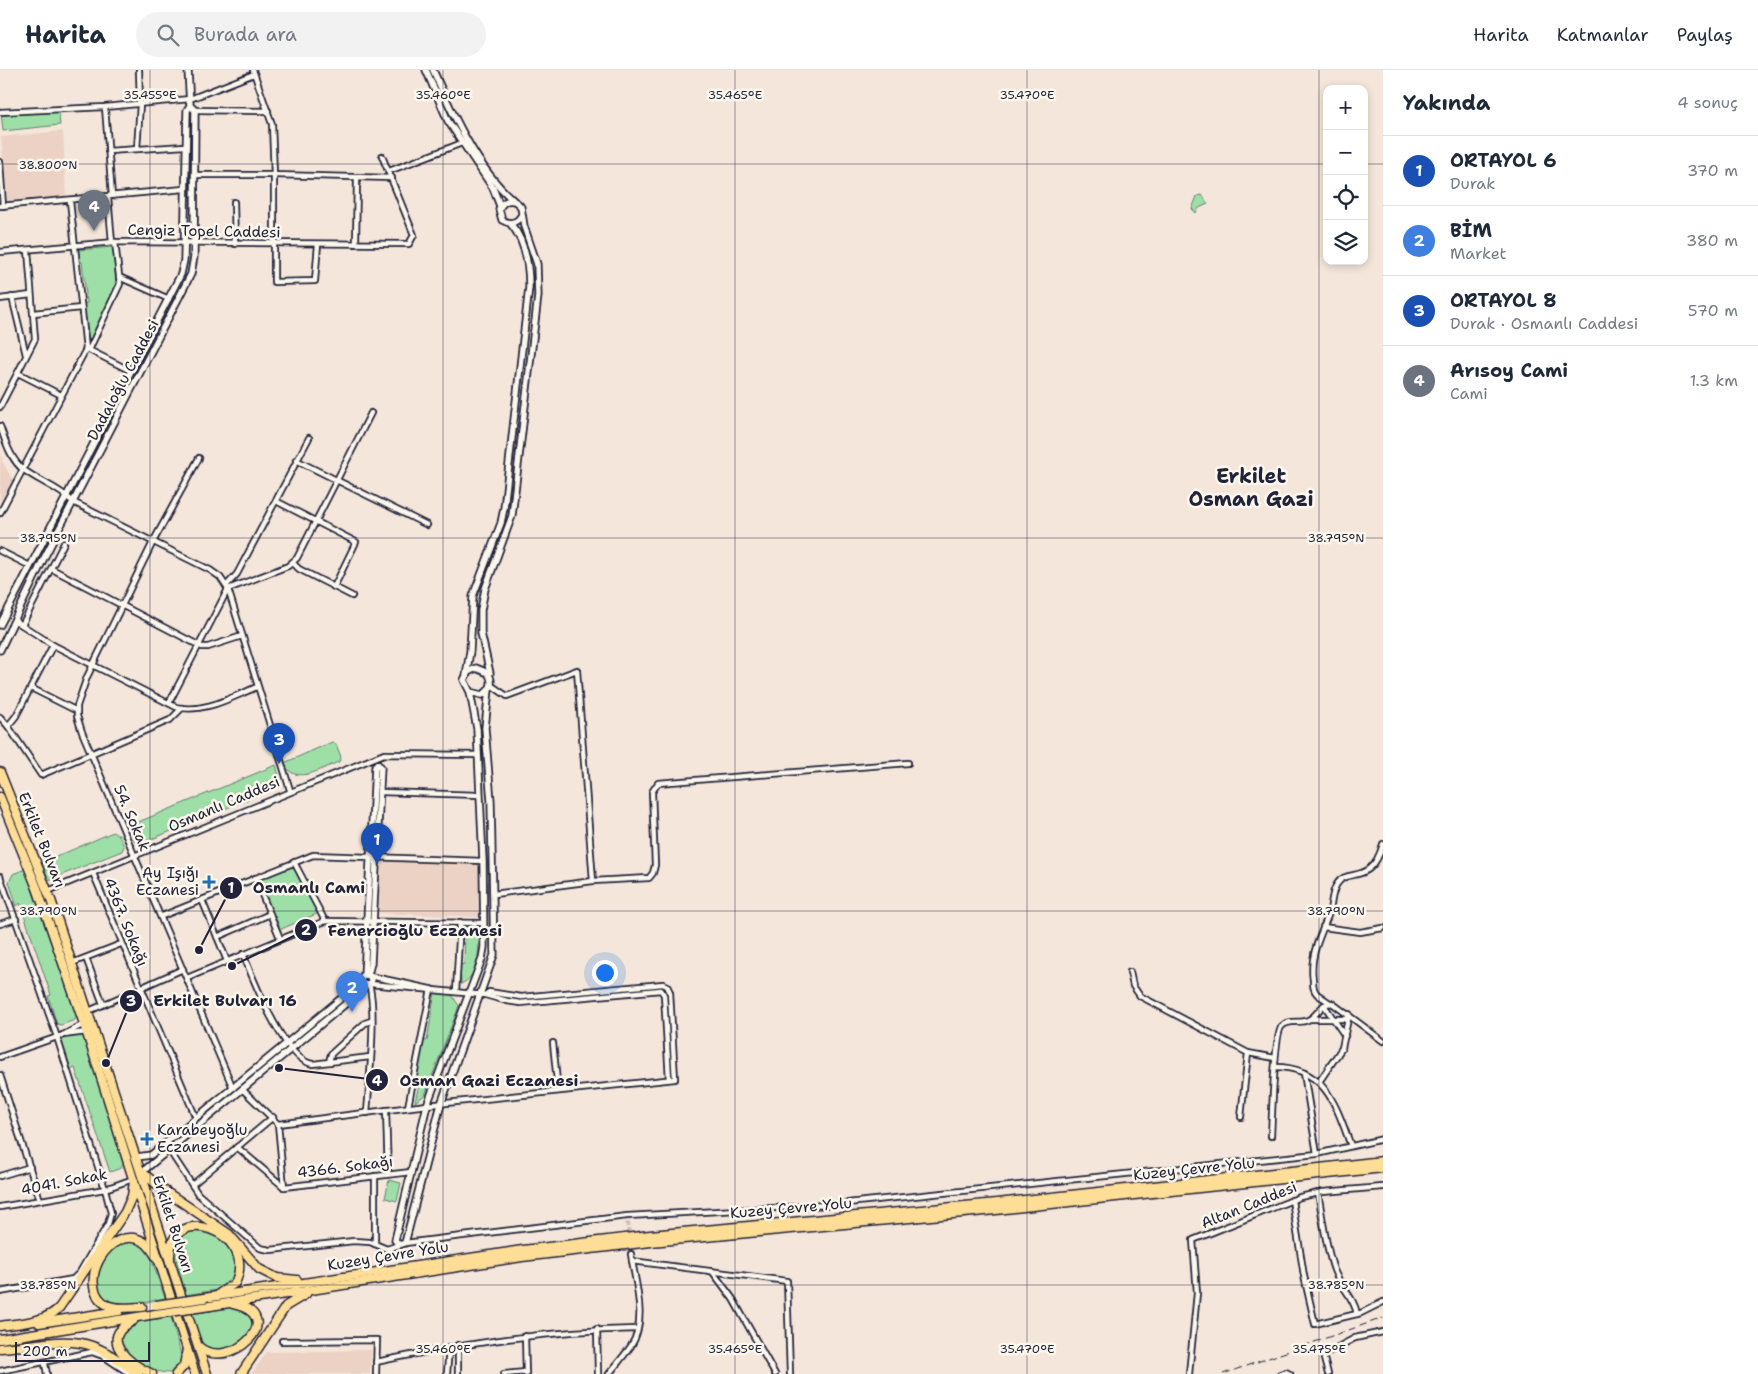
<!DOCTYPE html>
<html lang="tr">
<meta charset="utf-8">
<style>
:root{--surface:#fff;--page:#f2f2f3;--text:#1f2937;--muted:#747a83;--line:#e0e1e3;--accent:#1f6fb2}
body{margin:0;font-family:"Shantell Sans",sans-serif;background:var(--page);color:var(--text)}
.controls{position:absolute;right:15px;top:15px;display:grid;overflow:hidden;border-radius:10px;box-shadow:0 2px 8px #0003}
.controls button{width:45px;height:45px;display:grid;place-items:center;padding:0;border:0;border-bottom:1px solid var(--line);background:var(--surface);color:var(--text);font:25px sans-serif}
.scale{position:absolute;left:15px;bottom:12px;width:135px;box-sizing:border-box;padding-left:5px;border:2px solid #22223b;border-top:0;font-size:14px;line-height:18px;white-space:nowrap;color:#22223b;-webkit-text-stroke:4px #fbf7ec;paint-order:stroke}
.you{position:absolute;left:604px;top:902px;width:18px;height:18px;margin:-12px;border:4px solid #fff;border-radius:50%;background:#1a73e8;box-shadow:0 0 0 8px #1a73e833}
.badge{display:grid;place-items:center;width:32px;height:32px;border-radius:50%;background:var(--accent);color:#fff;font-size:16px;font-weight:700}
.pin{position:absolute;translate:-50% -41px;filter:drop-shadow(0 1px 2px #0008)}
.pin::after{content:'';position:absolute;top:26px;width:18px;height:15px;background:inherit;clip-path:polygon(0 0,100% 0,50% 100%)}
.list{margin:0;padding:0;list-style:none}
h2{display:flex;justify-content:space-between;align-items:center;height:65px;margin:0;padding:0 20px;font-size:21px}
h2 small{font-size:16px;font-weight:400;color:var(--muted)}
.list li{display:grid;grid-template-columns:32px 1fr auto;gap:15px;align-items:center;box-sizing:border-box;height:70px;padding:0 20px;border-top:1px solid var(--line)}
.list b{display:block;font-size:19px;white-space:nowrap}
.list p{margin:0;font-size:16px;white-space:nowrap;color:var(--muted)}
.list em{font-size:16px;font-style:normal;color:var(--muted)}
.icon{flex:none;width:28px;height:28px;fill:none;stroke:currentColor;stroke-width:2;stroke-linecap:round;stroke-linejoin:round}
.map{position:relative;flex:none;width:1383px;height:1304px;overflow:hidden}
header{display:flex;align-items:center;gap:30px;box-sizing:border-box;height:70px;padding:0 25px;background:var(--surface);border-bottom:1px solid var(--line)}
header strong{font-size:24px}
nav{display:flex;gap:28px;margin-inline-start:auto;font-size:18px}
.search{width:350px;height:45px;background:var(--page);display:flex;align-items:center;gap:12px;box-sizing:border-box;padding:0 18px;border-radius:28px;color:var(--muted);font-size:19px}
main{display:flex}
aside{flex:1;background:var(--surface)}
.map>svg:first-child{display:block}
.built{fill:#ecd2c4}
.green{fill:#9edea7;stroke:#608071}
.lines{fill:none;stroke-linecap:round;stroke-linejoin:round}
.minor-tunnel{stroke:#cabfba;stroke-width:4.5;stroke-dasharray:4.5 2;stroke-linecap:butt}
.minor-casing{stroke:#22223b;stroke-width:8}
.tertiary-casing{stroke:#22223b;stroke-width:9}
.primary-casing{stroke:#22223b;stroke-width:11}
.trunk-casing{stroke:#22223b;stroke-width:11}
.minor{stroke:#fbf7ec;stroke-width:4.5}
.tertiary{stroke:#fbf7ec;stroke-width:5.5}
.primary{stroke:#fedd96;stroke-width:8}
.trunk{stroke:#fedd96;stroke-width:8}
.rail{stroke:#22223b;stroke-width:1;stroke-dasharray:8 4;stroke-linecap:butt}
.trunk-bridge-casing{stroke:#22223b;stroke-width:11;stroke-linecap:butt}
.trunk-bridge{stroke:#fedd96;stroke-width:8}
.ticks{fill:none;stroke:#22223b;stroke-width:1;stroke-opacity:0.45}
.poi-dot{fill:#1f6fb2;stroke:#fbf7ec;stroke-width:2}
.labels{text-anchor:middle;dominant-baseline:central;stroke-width:5;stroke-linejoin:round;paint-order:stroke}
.street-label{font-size:15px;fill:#22223b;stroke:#fbf7ec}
.poi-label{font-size:15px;fill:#22223b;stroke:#fbf7ec;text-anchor:end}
.district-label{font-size:20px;font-weight:bold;fill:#22223b;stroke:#fbf7ec}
.ticks-label{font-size:12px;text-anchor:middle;fill:#22223b;stroke:#fbf7ec;stroke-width:5;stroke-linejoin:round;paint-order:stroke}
.leader{fill:none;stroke:#22223b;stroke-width:2}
.callout-dot{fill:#22223b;stroke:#fbf7ec;stroke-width:2}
.mark-label{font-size:15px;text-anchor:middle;font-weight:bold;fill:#fff}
.callout-label{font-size:16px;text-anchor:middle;font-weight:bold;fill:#22223b;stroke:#fbf7ec;stroke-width:5;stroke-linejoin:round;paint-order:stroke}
</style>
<header>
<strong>Harita</strong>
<div class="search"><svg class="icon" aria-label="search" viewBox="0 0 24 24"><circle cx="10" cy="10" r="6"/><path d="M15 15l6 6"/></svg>Burada ara</div>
<nav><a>Harita</a><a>Katmanlar</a><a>Paylaş</a></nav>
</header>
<main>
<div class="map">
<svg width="1383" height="1304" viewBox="0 0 1383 1304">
<rect width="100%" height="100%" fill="#f4e6da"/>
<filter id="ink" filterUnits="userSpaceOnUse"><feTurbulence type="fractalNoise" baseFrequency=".02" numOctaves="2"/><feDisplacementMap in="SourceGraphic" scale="10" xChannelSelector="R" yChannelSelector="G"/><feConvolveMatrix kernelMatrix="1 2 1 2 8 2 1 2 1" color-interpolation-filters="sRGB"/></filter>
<g filter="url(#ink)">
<g class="built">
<path d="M63 61 66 128 7 133 1 67Z"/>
<path d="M0 380 2 391 13 410 0 436Z"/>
<path d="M379 786 480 787 481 847 376 843Z"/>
<path d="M371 1280 370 1304H251L267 1282Z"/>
</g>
<g class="green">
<path d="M58 37 60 55 3 61 1 42Z"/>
<path d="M1202 125 1208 134 1199 138 1196 143 1192 139 1197 126Z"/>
<path d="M113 177 116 215 89 272 83 234 87 233 82 192 79 191 78 180Z"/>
<path d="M332 672 336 674 341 687 339 692C322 698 294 717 284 693Z"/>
<path d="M276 695 280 710 275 718 140 774 135 772 129 759 131 755Z"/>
<path d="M113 762 119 765 124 776 122 781 49 810 42 793Z"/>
<path d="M288 794 296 800 321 842 279 860 257 806Z"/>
<path d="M25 799 77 947 75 950 61 955 57 954 48 926 51 925 20 833 17 836 9 812 13 804Z"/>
<path d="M462 851 479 855C479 873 481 906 461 914L460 895 464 894 465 860H461Z"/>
<path d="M435 922 452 925 459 936 425 1025 415 1032 419 1014 415 1013 423 970 427 971Z"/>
<path d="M79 964 85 968 124 1092 121 1098 110 1102 75 998 71 999 62 972 64 967Z"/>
<path d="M389 1110 401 1113 397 1131 385 1128Z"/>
<path d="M191 1159C198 1160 211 1160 217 1165 231 1174 247 1207 225 1217 214 1222 198 1222 186 1225L174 1182 175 1171Z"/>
<path d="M129 1171 143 1175 149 1182 165 1228C149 1231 128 1239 112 1234 85 1225 99 1188 115 1176 119 1173 125 1172 129 1171Z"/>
<path d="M232 1237 245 1240 253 1250 250 1273C244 1280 236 1286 227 1288 203 1294 198 1261 192 1244Z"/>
<path d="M171 1247 182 1289 174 1303C158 1304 136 1296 125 1284 122 1280 121 1274 119 1269L127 1256 141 1251Z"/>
</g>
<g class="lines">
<path class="minor-tunnel" d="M627 1146 631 1184"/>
<g class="minor-casing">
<g id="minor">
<path d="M253 0 272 54 274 105 392 108"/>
<path d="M105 37 112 126"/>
<path d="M195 40 268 41"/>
<path d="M0 42 105 37 190 29 254 4"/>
<path d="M137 79 140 34 139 0"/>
<path d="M108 81 185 76"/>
<path d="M0 92 3 136"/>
<path d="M389 101 462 73"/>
<path d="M194 105H274V212L315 211 318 174"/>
<path d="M108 127 112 172"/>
<path d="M234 132 235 174"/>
<path d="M0 136 184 119"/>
<path d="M356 174 357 108"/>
<path d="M0 182 115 172 409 174 414 165 382 86"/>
<path d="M119 207 169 229"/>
<path d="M12 227 26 285"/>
<path d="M0 229 31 225"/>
<path d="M33 243 81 238"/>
<path d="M87 279 131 301"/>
<path d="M89 280 120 214 115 172"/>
<path d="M18 303 61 325"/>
<path d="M0 337 35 269 28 180"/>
<path d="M0 356C5 370 11 391 24 400 40 412 60 418 73 432L210 500 220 507 228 519 290 720"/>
<path d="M199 388 153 472 87 607 77 636V646L82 662 233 1018"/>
<path d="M296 390 427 455"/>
<path d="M276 431 356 472 334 517"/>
<path d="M0 443 86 279 70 131"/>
<path d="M0 481 30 496"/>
<path d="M293 493 299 499 352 526"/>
<path d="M52 499 202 577H208L242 566"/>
<path d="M226 516 237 504 309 368"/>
<path d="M14 550 53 575 176 637C203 644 232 627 257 617"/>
<path d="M22 555 64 473"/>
<path d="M491 615 507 626 577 600 593 811"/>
<path d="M31 618 77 641"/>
<path d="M169 633 228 519 288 496 297 488 371 343"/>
<path d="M0 647 8 656 16 646 53 575"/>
<path d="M8 656 41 705 170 650 182 638"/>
<path d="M380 722 480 725"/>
<path d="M294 792 325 851"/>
<path d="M93 803 196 1048"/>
<path d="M0 806 57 967 105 1119 111 1143 108 1154 80 1202 73 1209 0 1222"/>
<path d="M255 808 280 868"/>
<path d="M48 821 384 684 478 685"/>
<path d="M494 824 593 811 649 808 653 803 655 795 652 722 658 713 908 693"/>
<path d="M202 830 227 891"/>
<path d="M162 846 313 785 483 791"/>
<path d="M0 854 16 849"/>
<path d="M1323 857 1360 862 1383 858"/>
<path d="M217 867 270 844"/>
<path d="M243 884C253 908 284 991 313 994L370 987"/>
<path d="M86 888 103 934"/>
<path d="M72 893 121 874"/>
<path d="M1130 902 1133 916 1140 926 1248 983 1241 1047"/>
<path d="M370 906 430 919"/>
<path d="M187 908 325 851 484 853"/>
<path d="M456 922 460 852"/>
<path d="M485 925 507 931 520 933 661 920 664 925 669 1009"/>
<path d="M1330 933C1326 930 1321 927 1317 924 1313 920 1313 915 1313 910 1309 883 1322 864 1330 840 1332 831 1332 821 1337 814 1347 797 1371 817 1383 774"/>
<path d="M1324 935 1345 966"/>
<path d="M89 941 183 899"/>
<path d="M1311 949H1348"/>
<path d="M63 965 87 962"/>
<path d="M553 973 558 1021"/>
<path d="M1248 983 1275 988"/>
<path d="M0 987 63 965 84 954"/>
<path d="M329 992 331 984 365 953 371 951"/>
<path d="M1275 997C1326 997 1336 1036 1351 1076"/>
<path d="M1304 1003 1317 1084"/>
<path d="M0 1005 40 1130"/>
<path d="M1319 1012 1342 978 1349 944"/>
<path d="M242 1019 278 1054 284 1117"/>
<path d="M408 1037 431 919"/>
<path d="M386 1040 388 1104"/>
<path d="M367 1043C369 1014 377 939 369 915"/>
<path d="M278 1054 427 1035 675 1009 670 922 667 916 663 914 521 927 489 922 485 925 370 914"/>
<path d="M1271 1066C1272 1050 1274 963 1282 956 1289 949 1300 954 1308 950 1318 946 1320 933 1332 933L1383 971"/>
<path d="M237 1077 284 1117 411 1102"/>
<path d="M169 1080 198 1124 260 1178 270 1180 354 1171 370 1172 387 1179 399 1175"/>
<path d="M0 1106 30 1097"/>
<path d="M375 1106V1174"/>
<path d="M192 1115 273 1047"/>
<path d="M1318 1123C1323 1149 1325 1175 1334 1200 1340 1216 1354 1227 1357 1244"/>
<path d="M1292 1130 1304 1206 1315 1254 1361 1243 1383 1232"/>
<path d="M0 1137 105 1119 133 1109"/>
<path d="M405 1173 627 1146 828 1135 1317 1084 1383 1069"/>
<path d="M632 1191 787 1211 790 1304"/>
<path d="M712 1201 733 1229 775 1304"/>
<path d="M597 1259 598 1304"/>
<path d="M525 1266 526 1304"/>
<path d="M282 1271 377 1270 376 1304"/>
<path d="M458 1275V1304"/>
<path d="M376 1292C463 1274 549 1260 637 1259"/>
<path d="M45 1294 47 1304"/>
<path d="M0 1301 92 1282 103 1286 130 1304"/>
<path d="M447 1304 449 1277"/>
<path d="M504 1304 526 1302"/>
<path d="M609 1304C616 1295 624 1286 631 1276 648 1250 635 1213 631 1184"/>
<path d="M1189 1304 1197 1223 1193 1170 1300 1127 1323 1122 1383 1117"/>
<path d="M1280 1304 1286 1302 1290 1304"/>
<path d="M1328 1304 1323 1285 1355 1268 1383 1262"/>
</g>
</g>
<g class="tertiary-casing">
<g id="tertiary">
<path d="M426 0 448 51 493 118 500 136"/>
<path d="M433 0C452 43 477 99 513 130"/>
<path d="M0 555 181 204 184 190 187 40 190 36 188 0"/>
<path d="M0 580 43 490 191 204 194 187 195 40 190 36"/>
<path d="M490 603 481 563V540L485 519 512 446 538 226 537 194 524 156 521 137C514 127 504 129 499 139L502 150C510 155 518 153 522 144"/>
<path d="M466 606 470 581 473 526 501 453 504 438 529 217C529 194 525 170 510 153"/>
<path d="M470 622 482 625C491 620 494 612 488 603L476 598 468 602 464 610 470 622 477 659 483 791 484 877 482 889 427 1035 395 1170 399 1175 405 1173 441 1034 494 885 491 731 485 658 489 619"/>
<circle cx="366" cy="910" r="5"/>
<path d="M368 905 371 893 381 697 377 694"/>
<path d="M364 906 375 697 377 694"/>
<path d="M137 1087 151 1085 361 912"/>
<path d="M142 1102 361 921 365 915"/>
</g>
</g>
<g class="primary-casing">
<g id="primary">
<path d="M0 702 51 830 207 1304"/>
<path d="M0 727 37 818 84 954 195 1304"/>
</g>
</g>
<g class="trunk-casing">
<g id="trunk">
<path d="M142 1102 162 1119 229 1164 259 1199 277 1208 297 1210"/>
<path d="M170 1191C166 1128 260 1162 235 1213L220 1223"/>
<path d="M204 1228 523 1180 650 1165 997 1133 1383 1091"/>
<path d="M210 1236 522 1187 651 1172 996 1140 1383 1098"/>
<path d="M142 1237C131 1237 117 1240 107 1235 73 1216 110 1151 144 1172 151 1176 156 1187 160 1193"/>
<path d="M133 1251C96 1269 130 1294 152 1304"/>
<path d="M39 1253 119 1241"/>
<path d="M0 1256C20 1253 44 1253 59 1238L125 1142 132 1126 134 1111"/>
<path d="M0 1269 156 1244"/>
<path d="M198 1276C228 1304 291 1246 233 1234"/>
<path d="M0 1278C29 1277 64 1266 92 1276 109 1282 124 1294 138 1304"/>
<path d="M176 1304 184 1296 187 1279"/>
<path d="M241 1304 286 1236 306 1224"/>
</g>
</g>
<use href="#minor" class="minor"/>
<use href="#tertiary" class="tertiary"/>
<use href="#primary" class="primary"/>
<use href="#trunk" class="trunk"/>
<path class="rail" d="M1223 1304 1383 1248"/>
<g class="trunk-bridge-casing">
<g id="trunk-bridge">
<path d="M156 1235 204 1228"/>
<path d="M156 1244 210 1236"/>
</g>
</g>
<use href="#trunk-bridge" class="trunk-bridge"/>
</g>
</g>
<path class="ticks" d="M150 0V1304M443 0V1304M735 0V1304M1027 0V1304M1319 0V1304M0 94H1327M1364 94H1383M0 468H1383M0 841H1383M0 1215H1383"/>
<g class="poi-dot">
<path d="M206.5 804.5h5v5h5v5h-5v5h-5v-5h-5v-5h5z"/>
<path d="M144.5 1061.5h5v5h5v5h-5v5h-5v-5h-5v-5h5z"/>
</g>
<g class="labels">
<g class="street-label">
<text transform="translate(204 161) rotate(1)">Cengiz Topel Caddesi</text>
<text transform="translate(123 310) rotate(-62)">Dadaloğlu Caddesi</text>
<text transform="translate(224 734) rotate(-23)">Osmanlı Caddesi</text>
<text transform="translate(132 748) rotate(67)">54. Sokak</text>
<text transform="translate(42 770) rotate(68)">Erkilet Bulvarı</text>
<text transform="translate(126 852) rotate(68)">4367. Sokağı</text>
<text transform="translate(345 1097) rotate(-7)">4366. Sokağı</text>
<text transform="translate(1194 1099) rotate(-6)">Kuzey Çevre Yolu</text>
<text transform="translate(64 1112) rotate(-11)">4041. Sokak</text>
<text transform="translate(1249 1135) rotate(-22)">Altan Caddesi</text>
<text transform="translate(791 1138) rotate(-5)">Kuzey Çevre Yolu</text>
<text transform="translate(173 1154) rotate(72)">Erkilet Bulvarı</text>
<text transform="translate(388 1186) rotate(-9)">Kuzey Çevre Yolu</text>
</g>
<g class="poi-label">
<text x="199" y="803">Ay Işığı<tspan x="199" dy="17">Eczanesi</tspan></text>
<text x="157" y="1060" text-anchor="start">Karabeyoğlu<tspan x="157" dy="17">Eczanesi</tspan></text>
</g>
<g class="district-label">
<text x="1251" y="406">Erkilet<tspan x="1251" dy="23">Osman Gazi</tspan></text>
</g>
</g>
<g class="ticks-label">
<text x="150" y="29">35.455°E</text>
<text x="443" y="29">35.460°E</text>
<text x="735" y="29">35.465°E</text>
<text x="1027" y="29">35.470°E</text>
<text x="48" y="99">38.800°N</text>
<text x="48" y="472">38.795°N</text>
<text x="1336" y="472">38.795°N</text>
<text x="48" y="845">38.790°N</text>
<text x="1336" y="845">38.790°N</text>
<text x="48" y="1219">38.785°N</text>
<text x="1336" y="1219">38.785°N</text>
<text x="443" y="1283">35.460°E</text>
<text x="735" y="1283">35.465°E</text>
<text x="1027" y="1283">35.470°E</text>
<text x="1319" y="1283">35.475°E</text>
</g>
<path class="leader" d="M199 880L231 818M232 896L306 860M106 993L131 931M279 998L377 1010"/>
<g class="callout-dot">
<circle cx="199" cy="880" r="5"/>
<circle cx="232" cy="896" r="5"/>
<circle cx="106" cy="993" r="5"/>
<circle cx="279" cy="998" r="5"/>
<circle cx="231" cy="818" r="12"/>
<circle cx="306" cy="860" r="12"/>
<circle cx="131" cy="931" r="12"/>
<circle cx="377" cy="1010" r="12"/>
</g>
<g class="mark-label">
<text x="231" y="823">1</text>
<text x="306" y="865">2</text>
<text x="131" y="936">3</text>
<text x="377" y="1016">4</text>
</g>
<g class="callout-label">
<text x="309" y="823">Osmanlı Cami</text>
<text x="415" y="866">Fenercioğlu Eczanesi</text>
<text x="225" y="936">Erkilet Bulvarı 16</text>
<text x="489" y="1016">Osman Gazi Eczanesi</text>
</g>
</svg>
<div class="controls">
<button>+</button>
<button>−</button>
<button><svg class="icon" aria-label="locate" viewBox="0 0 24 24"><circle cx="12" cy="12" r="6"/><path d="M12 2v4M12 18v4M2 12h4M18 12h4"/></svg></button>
<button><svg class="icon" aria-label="layers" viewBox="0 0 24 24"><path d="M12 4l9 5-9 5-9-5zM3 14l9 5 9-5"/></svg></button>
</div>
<div class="scale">200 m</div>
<div class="you"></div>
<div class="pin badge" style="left:377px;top:794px;background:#1a4fb4">1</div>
<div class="pin badge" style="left:352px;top:942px;background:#3f7fe0">2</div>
<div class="pin badge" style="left:279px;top:694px;background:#1a4fb4">3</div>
<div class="pin badge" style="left:94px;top:161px;background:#6b7280">4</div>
</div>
<aside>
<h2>Yakında<small>4 sonuç</small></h2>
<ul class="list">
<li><span class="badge" style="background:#1a4fb4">1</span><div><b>ORTAYOL 6</b><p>Durak</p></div><em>370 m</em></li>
<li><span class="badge" style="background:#3f7fe0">2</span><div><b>BİM</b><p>Market</p></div><em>380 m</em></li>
<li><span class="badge" style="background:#1a4fb4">3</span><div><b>ORTAYOL 8</b><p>Durak · Osmanlı Caddesi</p></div><em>570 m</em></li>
<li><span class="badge" style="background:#6b7280">4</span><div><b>Arısoy Cami</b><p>Cami</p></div><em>1.3 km</em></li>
</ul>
</aside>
</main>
